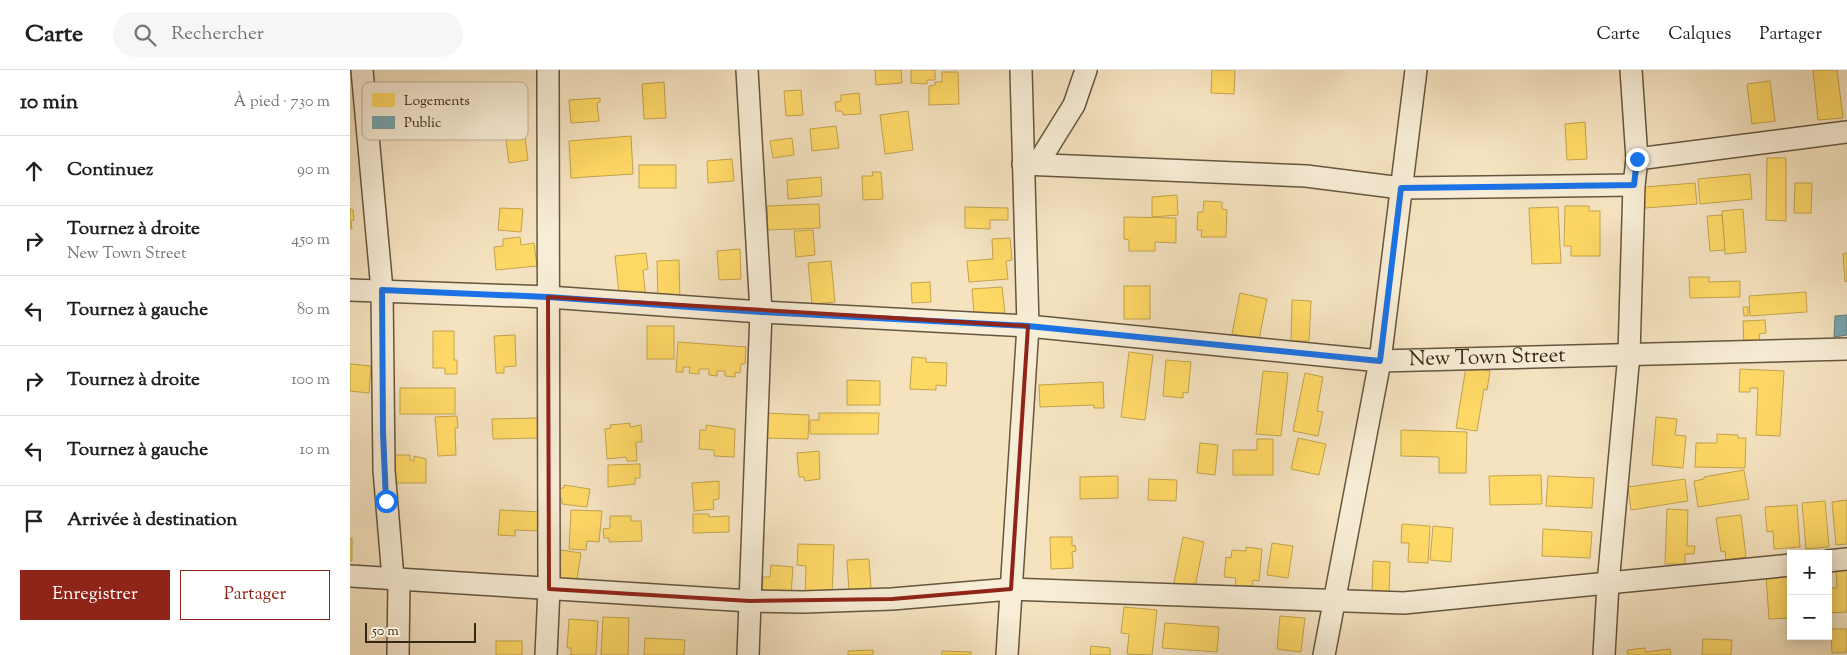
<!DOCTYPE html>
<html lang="fr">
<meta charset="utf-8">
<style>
:root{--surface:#fff;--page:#f6f6f6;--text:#202124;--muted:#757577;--line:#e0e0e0;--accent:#8f2418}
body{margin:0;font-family:"Sorts Mill Goudy",serif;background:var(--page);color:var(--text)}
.controls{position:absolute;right:15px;bottom:15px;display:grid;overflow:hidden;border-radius:0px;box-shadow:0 2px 12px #0003}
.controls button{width:45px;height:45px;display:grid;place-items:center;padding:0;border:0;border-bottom:1px solid var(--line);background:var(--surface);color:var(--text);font:25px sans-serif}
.scale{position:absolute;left:15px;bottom:12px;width:111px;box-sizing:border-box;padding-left:5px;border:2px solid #352713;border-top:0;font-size:14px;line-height:18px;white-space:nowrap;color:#352713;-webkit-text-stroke:4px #f8edd6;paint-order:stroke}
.stop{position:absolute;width:15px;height:15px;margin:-11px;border:4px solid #1a73e8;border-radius:50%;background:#fff}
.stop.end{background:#1a73e8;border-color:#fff;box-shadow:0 1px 5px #0008}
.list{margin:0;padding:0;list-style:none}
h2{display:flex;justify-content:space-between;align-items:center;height:65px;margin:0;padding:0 20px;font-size:21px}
h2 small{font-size:16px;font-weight:400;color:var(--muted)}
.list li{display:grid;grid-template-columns:32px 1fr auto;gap:15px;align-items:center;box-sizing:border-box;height:70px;padding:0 20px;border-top:1px solid var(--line)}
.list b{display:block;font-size:19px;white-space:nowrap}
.list p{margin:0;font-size:16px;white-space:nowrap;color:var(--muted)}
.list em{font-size:16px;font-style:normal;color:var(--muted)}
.actions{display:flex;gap:10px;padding:15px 20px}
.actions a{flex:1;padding:11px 0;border:1px solid var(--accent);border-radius:0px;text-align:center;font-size:18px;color:var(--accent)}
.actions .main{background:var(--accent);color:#fff}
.icon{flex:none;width:28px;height:28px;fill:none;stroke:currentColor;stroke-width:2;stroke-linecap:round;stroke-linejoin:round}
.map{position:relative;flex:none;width:1497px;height:585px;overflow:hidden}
header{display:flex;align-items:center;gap:30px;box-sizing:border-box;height:70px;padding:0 25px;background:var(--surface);border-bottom:1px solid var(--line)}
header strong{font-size:24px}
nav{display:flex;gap:28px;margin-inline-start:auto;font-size:18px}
.search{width:350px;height:45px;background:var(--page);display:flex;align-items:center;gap:12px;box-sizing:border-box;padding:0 18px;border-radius:28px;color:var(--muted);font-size:19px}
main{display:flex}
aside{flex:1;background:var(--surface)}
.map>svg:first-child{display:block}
.homes{fill:#ffd966;stroke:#c2a44d}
.public{fill:#76a5af;stroke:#627f80}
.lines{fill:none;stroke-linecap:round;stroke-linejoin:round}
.minor-casing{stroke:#65563e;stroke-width:24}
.minor{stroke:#f8edd6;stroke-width:21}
.route{stroke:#1a73e8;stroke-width:6}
.marked{fill:none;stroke:#8f2418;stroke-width:4;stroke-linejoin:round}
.labels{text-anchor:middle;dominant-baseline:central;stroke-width:5;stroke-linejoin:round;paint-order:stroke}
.street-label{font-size:21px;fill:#352713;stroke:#f8edd6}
.key{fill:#f8edd6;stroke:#beb29c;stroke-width:1}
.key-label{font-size:14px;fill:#352713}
</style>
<header>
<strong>Carte</strong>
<div class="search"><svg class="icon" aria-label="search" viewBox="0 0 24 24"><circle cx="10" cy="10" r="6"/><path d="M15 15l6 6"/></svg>Rechercher</div>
<nav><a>Carte</a><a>Calques</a><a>Partager</a></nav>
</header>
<main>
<aside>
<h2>10 min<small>À pied · 730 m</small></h2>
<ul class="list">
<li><svg class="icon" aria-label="ahead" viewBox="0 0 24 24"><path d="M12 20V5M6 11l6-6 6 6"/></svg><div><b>Continuez</b></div><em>90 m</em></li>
<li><svg class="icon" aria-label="right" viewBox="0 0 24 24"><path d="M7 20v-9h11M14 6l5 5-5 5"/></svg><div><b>Tournez à droite</b><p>New Town Street</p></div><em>450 m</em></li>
<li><svg class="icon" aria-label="left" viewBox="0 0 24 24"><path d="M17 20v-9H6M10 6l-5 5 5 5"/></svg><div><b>Tournez à gauche</b></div><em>80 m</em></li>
<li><svg class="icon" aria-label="right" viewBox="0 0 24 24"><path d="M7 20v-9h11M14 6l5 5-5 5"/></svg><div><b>Tournez à droite</b></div><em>100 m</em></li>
<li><svg class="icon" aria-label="left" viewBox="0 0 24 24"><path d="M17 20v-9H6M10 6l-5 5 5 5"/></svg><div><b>Tournez à gauche</b></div><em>10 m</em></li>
<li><svg class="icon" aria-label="arrive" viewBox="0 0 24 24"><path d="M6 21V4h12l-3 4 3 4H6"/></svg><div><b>Arrivée à destination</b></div></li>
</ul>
<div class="actions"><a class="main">Enregistrer</a><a>Partager</a></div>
</aside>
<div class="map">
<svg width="1497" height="585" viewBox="0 0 1497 585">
<rect width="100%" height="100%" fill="#f5e3c0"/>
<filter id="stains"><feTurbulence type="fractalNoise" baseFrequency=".004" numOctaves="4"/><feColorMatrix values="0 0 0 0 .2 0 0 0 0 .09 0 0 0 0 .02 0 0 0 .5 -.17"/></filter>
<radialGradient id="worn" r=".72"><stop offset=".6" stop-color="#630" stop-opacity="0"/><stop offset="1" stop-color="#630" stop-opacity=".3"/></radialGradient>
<g class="homes">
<path d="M525 0H551L552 13 526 15Z"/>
<path d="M561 0H585V10H577V14L561 13Z"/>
<path d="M862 0H885L884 24 861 23Z"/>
<path d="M1463 0H1487L1493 48 1468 50Z"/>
<path d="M592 2H608L609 34 579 35V16L585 15V12H592Z"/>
<path d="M1420 11 1425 51 1402 54 1397 14Z"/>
<path d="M314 12 316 48 294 49 292 14Z"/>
<path d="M451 20 453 45 436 46 434 21Z"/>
<path d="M509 23 511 44 493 45 492 41H486L485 32 491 31V25Z"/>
<path d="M250 28V32L247 33 249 51 221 53 219 30Z"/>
<path d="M558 41 563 80 535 84 530 45Z"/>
<path d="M1235 52 1237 89 1217 90 1215 54Z"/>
<path d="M486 56 489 78 462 81 460 59Z"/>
<path d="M281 66 283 104 221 108 219 71Z"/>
<path d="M175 67 178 90 159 93 156 70Z"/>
<path d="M442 68 444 85 423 88 420 71Z"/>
<path d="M1417 88H1436V151L1416 150Z"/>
<path d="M382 89 384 111 358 113 357 91Z"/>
<rect x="289" y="95" width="37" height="23"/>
<path d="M522 102H531L533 129 513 130 512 106H523Z"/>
<path d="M1400 104 1402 129 1350 134 1348 109Z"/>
<path d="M471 107 472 126 438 129 437 110Z"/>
<path d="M1345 113 1347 134 1295 138 1294 117Z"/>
<path d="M1445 113H1462L1461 143H1444Z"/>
<path d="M827 125 828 145 802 147V127Z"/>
<path d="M854 131 872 132V139L877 140 876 167H851L852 160H847L848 142H853Z"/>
<path d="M469 134 470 158 418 160 417 136Z"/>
<path d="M1215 136H1239V141H1250V186H1221V176H1214Z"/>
<path d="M615 137 658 138V150H640V159L615 158Z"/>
<path d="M1208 137 1211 193 1182 194 1179 138Z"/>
<path d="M0 138V140H3L4 150 1 151 2 159H0Z"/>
<path d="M150 138 173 139 171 162 148 160Z"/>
<path d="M1393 139 1396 182 1375 184 1372 141Z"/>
<path d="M1372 145 1375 180 1360 181 1357 146Z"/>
<path d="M774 147 826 148V173L805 172V181H779V170L774 169Z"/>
<path d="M463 160 465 185 446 187 444 161Z"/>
<path d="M170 167 171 175 184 173 187 196 146 200 144 177 153 176V169Z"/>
<path d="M660 168 662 190 656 191 658 209 619 212 617 191 643 189 642 169Z"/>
<path d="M390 179 391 209 369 210 367 181Z"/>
<path d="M296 183 298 199 293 200 296 231 270 233 265 186Z"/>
<path d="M1497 183V211L1495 212 1493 184Z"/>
<path d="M329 190 330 231H308L307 191Z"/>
<path d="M481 191 485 232 462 234 458 193Z"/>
<path d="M1339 207H1359V212L1390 211V227L1340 228Z"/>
<path d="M580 212 581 232 562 233 561 213Z"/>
<rect x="774" y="216" width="26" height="33"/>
<path d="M652 217 655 243 624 245 622 219Z"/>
<path d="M1456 222 1457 242 1400 246 1399 226Z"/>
<path d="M890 223 917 229 909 269 882 264Z"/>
<path d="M942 230 961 231 959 271H941Z"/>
<path d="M1393 237H1398V246H1394Z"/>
<path d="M1415 250 1416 263 1409 264 1410 276 1394 277 1393 251Z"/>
<rect x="297" y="256" width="27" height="33"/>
<path d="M83 261H104V290H107V304H95V298H83Z"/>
<path d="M165 265 166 296 154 297V303H146L144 266Z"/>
<path d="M328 272 396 277 395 294H391L390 303 385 302V307L375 306V301H367V306L359 305V299H349V304L339 303 340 297H333V302H326Z"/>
<path d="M779 282 803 285 795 350 771 347Z"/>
<path d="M562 287 576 288V292L597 293 596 316 586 315V320L560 319Z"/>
<path d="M816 290 841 292 838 323 833 322V328L813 326Z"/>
<path d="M0 294 21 296 19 323 0 321Z"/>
<path d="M1116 297 1140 301 1137 320 1134 319 1127 361 1106 358Z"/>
<path d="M1390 299 1434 301 1430 366 1406 365 1408 318H1400V322H1389Z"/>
<path d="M913 301 938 303 931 366 906 364Z"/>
<path d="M955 303 973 307 967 341 973 342 968 366 943 361Z"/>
<path d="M497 310 530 311V335H497Z"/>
<path d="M753 312 754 338H744V335L690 337 689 315Z"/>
<rect x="50" y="318" width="55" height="26"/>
<path d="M415 343 459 345 458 369 414 368Z"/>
<path d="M469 343H529L528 364H460V350H469Z"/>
<path d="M107 346 108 358H105L106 385 88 386 85 347Z"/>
<path d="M1306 347 1327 349 1325 365 1336 366 1333 398 1302 395Z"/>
<path d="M188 348 189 368 143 369 142 349Z"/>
<path d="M280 353V357L291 355 292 372H286L287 391H277L276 387 257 389 255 359 261 358 260 355Z"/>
<path d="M356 355 385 359 384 387 364 386V380L349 379 350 360H356Z"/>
<path d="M1051 360 1117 362 1116 403H1089V387L1051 386Z"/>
<path d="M1367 364 1388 365V368H1396L1395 398 1345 397 1346 373H1367Z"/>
<path d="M948 368 976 374 969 405 941 399Z"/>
<path d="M907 369H923V405H883V380H907Z"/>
<path d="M850 373 868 375 865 405 847 403Z"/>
<path d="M469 381 470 409 455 411 454 407H449L447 383Z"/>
<path d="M45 385H60V390L64 391V386L76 389V413H41V387Z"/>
<path d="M290 394V408H285V414L258 417V395Z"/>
<path d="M1394 400 1399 429 1348 437 1344 411 1354 409V407Z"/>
<path d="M1191 405 1192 434 1140 435 1139 406Z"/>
<path d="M768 406V428L730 429V407Z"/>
<path d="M1198 406 1244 408 1242 438 1196 436Z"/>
<path d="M799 409 827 410 826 431 798 430Z"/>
<path d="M1335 409 1338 431 1281 440 1278 417Z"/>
<path d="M369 411V429L363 430 364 439 344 441 342 413Z"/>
<path d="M214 415 240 419 237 437 212 434V429L208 428 209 418H214Z"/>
<path d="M1497 430V474L1486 475 1482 432Z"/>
<path d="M1475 431 1479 477 1456 479 1452 433Z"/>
<path d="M1447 435 1450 477 1424 479 1423 461 1417 462 1415 437Z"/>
<path d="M1317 439 1338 440 1337 476H1345L1344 484H1335V494H1315Z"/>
<path d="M150 440 190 442 189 461 165 460V466L148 465Z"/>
<path d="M221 440 252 441 249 472 237 471 236 480 219 479Z"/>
<path d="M343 444H359V447L379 446V462L343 463Z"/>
<path d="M1391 445 1396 487 1376 490 1375 481 1371 482 1366 448Z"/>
<path d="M260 446H281V451H291L292 471 259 472V468H254L253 459 260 458Z"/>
<path d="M1052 454 1080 456 1078 493 1058 492 1059 473H1051Z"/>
<path d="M1083 456 1103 458 1101 492 1080 490Z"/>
<path d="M1193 459 1242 462 1240 488 1192 486Z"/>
<path d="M700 467H722V476L725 475 726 481 722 482 723 498 701 499Z"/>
<path d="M833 467 854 472 844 522 823 518Z"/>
<rect x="0" y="468" width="2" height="23"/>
<path d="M922 473 943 476 938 508 917 505Z"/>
<path d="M448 474 484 475 482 526H455L456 496 447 495Z"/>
<path d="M896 477 912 479 909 511 903 510 902 518 885 516 886 508 874 507 876 487 881 488 882 480 896 481Z"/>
<path d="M211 480 231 483 226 516 206 513Z"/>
<path d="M519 489 521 519 499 521 497 490Z"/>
<path d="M1023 491 1040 492 1039 525H1022Z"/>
<path d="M421 495 443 497 441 525 412 523 413 507H420Z"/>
<path d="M1497 496V542L1478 543V518H1487L1486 497Z"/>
<path d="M1438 503 1441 548 1419 549 1416 505Z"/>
<path d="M774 537 807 540 802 585 777 584 779 564 771 563Z"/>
<path d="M930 546 955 548 951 582 927 579Z"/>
<path d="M253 547 279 548 278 585H251Z"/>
<path d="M219 549 248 551 246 585H221V578H217Z"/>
<path d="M815 553 869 557 867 582 812 578Z"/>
<path d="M1481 559H1497V582L1482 583Z"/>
<path d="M295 568 335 570 334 585H294Z"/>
<path d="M1353 569 1382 570 1381 585H1352Z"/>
<rect x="146" y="571" width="26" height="14"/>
<path d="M741 576 760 578V585H740Z"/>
<path d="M1295 578V582L1320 579 1321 585H1278L1277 580Z"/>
<path d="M523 580V585H498V581Z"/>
<path d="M592 581 621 582V585H592Z"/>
</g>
<path class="public" d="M1497 245V265L1484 267 1485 246Z"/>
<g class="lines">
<g class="minor-casing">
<g id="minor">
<path d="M12 0 32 220 34 400 43 508"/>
<path d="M397 0 411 242 398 585"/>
<path d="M1287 89 1497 62"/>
<path d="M688 93 724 35 736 0"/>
<path d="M673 94 956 106 1051 118 1284 115"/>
<path id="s1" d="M0 220 198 227 411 242 678 256 1030 291 1497 279"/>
<path d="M1478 491 1497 489"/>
<path d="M0 506 400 531 453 532 542 529 661 519 1054 533 1441 495"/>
<path d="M48 585 49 509"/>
<path d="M196 585 199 519 198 0"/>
<path d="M657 585 678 256 671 0"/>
<path d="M974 585 1030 291 1066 0"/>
<path d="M1254 585 1258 514 1279 284 1284 115 1287 89 1281 0"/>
</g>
</g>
<use href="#minor" class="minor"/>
</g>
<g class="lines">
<path class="route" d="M36 431 33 363 32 220 198 227 411 242 678 256 1030 291 1051 118 1284 115 1287 89"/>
</g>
<path class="marked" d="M198 227 678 256 661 519 542 529 400 531 199 519Z"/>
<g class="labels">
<g class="street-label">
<text stroke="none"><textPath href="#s1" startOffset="1140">New Town Street</textPath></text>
</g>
</g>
<rect x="12" y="12" width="166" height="58" rx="8" class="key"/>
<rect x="22" y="23" width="23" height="14" fill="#ffd966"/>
<rect x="22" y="46" width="23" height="13" fill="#76a5af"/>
<g class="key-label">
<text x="54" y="35">Logements</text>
<text x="54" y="57">Public</text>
</g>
<rect width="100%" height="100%" filter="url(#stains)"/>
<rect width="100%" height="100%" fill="url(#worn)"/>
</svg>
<div class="controls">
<button>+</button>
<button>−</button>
</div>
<div class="scale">50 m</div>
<div class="stop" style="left:36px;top:431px"></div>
<div class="stop end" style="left:1287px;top:89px"></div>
</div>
</main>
